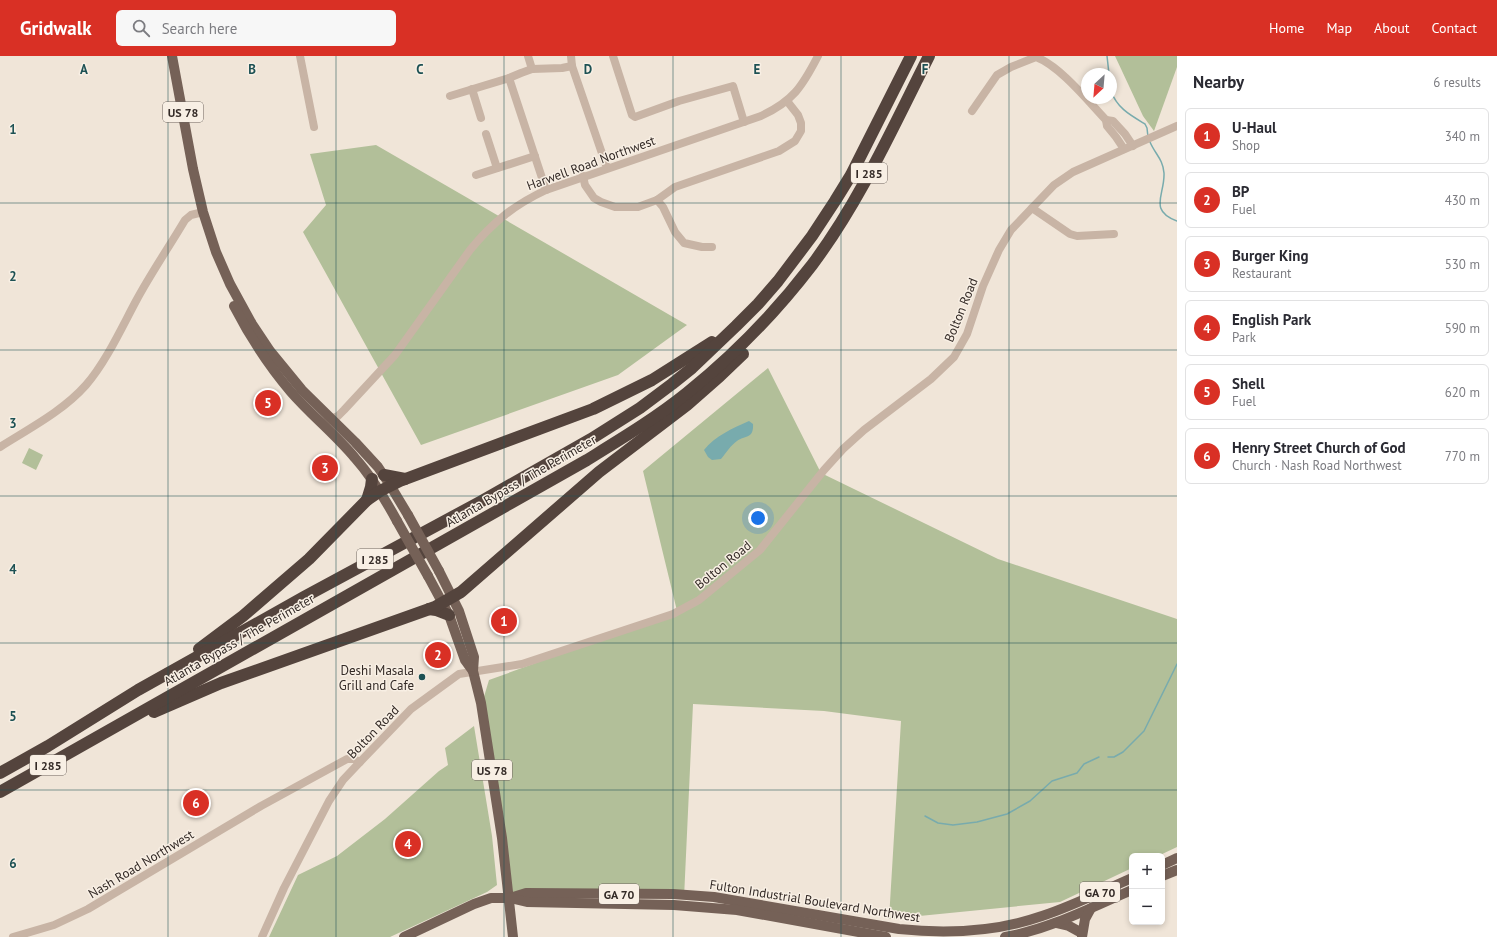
<!DOCTYPE html>
<meta charset="utf-8">
<style>
:root{--surface:#fff;--page:#f7f7f7;--text:#2b2b33;--muted:#7c7c81;--line:#e1e1e2;--accent:#d93025}
body{margin:0;font-family:"PT Sans",sans-serif;background:var(--page);color:var(--text)}
.controls{position:absolute;right:12px;bottom:12px;display:grid;overflow:hidden;border-radius:6px;box-shadow:0 2px 6px #0003}
.controls button{width:36px;height:36px;display:grid;place-items:center;padding:0;border:0;border-bottom:1px solid var(--line);background:var(--surface);color:var(--text);font:20px sans-serif}
.compass{position:absolute;left:1081px;top:12px;width:36px;height:36px;border-radius:50%;background:var(--surface);box-shadow:0 2px 6px #0003;rotate:206deg}
.you{position:absolute;left:758px;top:462px;width:14px;height:14px;margin:-10px;border:3px solid #fff;border-radius:50%;background:#1a73e8;box-shadow:0 0 0 6px #1a73e833}
.badge{display:grid;place-items:center;width:26px;height:26px;border-radius:50%;background:var(--accent);color:#fff;font-size:13px;font-weight:700}
.pin{position:absolute;translate:-50% -50%;border:2px solid #fff;box-shadow:0 1px 4px #0006}
.list{margin:0;padding:0;list-style:none}
h2{display:flex;justify-content:space-between;align-items:center;height:52px;margin:0;padding:0 16px;font-size:17px}
h2 small{font-size:13px;font-weight:400;color:var(--muted)}
.list li{display:grid;grid-template-columns:26px 1fr auto;gap:12px;align-items:center;box-sizing:border-box;height:56px;margin:0 8px 8px;padding:0 8px;border:1px solid var(--line);border-radius:6px}
.list b{display:block;font-size:15px;white-space:nowrap}
.list p{margin:0;font-size:13px;white-space:nowrap;color:var(--muted)}
.list em{font-size:13px;font-style:normal;color:var(--muted)}
.icon{flex:none;width:22px;height:22px;fill:none;stroke:currentColor;stroke-width:2;stroke-linecap:round;stroke-linejoin:round}
.map{position:relative;flex:none;width:1177px;height:881px;overflow:hidden}
header{display:flex;align-items:center;gap:24px;box-sizing:border-box;height:56px;padding:0 20px;background:var(--accent);color:#fff}
header strong{font-size:19px}
nav{display:flex;gap:22px;margin-inline-start:auto;font-size:14px}
.search{width:280px;height:36px;background:var(--page);display:flex;align-items:center;gap:10px;box-sizing:border-box;padding:0 14px;border-radius:6px;color:var(--muted);font-size:15px}
main{display:flex}
aside{flex:1;background:var(--surface)}
.map>svg:first-child{display:block}
.green{fill:#b2bf99}
.water{fill:#78abad}
.lines{fill:none;stroke-linecap:round;stroke-linejoin:round}
.stream{stroke:#78abad;stroke-width:1.5}
.minor{stroke:#c8b4a5;stroke-width:8}
.major{stroke:#756157;stroke-width:10}
.highway{stroke:#54443d;stroke-width:12}
.major-bridge{stroke:#756157;stroke-width:10}
.grid{fill:none;stroke:#1d5154;stroke-width:1;stroke-opacity:0.55}
.poi-dot{fill:#1d5154;stroke:#f8efe4;stroke-width:1.5}
.labels{text-anchor:middle;dominant-baseline:central;stroke-width:3;stroke-linejoin:round;paint-order:stroke}
.shield{fill:#f8efe4;stroke:#6e655f;stroke-width:1}
.shield-label{font-size:12px;font-weight:bold;fill:#332a26}
.street-label{font-size:13px;fill:#332a26;stroke:#f8efe4}
.poi-label{font-size:13px;fill:#332a26;stroke:#f8efe4;text-anchor:end}
.grid-label{font-size:13px;text-anchor:middle;font-weight:bold;fill:#1d5154;stroke:#f8efe4;stroke-width:3;stroke-linejoin:round;paint-order:stroke}
</style>
<header>
<strong>Gridwalk</strong>
<div class="search"><svg class="icon" aria-label="search" viewBox="0 0 24 24"><circle cx="10" cy="10" r="6"/><path d="M15 15l6 6"/></svg>Search here</div>
<nav><a>Home</a><a>Map</a><a>About</a><a>Contact</a></nav>
</header>
<main>
<div class="map">
<svg width="1177" height="881" viewBox="0 0 1177 881">
<rect width="100%" height="100%" fill="#f0e5d8"/>
<g class="green">
<path d="M1115 0H1177V11L1154 75 1143 60Z"/>
<path d="M376 89 687 269 618 319 421 389 303 176 326 149 310 98Z"/>
<path d="M768 312 821 417 998 503 1177 563V791L1158 800H1132V812L1060 846 889 863 901 665 824 655 693 648 684 842 508 836 480 654 489 624 602 583 678 559 643 415Z"/>
<path d="M29 392 43 399 36 414 22 407Z"/>
<path d="M474 670 492 780 497 829 487 836 390 881H269L298 819 337 800 385 763 439 715 448 709 445 692Z"/>
</g>
<path class="water" d="M749 365 753 368C754 383 745 379 737 385 731 389 726 397 721 403L712 404 708 401 704 394C715 380 733 372 749 365Z"/>
<g class="lines">
<g class="stream">
<path d="M1107 0 1109 18"/>
<path d="M1111 35C1117 52 1130 59 1145 68L1147 72 1148 81"/>
<path d="M1150 86C1155 98 1163 103 1164 117 1165 139 1148 154 1177 165"/>
<path d="M1108 701H1114L1123 696 1144 675 1177 608"/>
<path d="M925 760 938 767 953 769 977 766 1007 758 1030 745 1052 725 1077 717 1084 708 1099 701"/>
</g>
<g class="minor">
<path d="M300 0 314 71"/>
<path d="M528 0 532 13"/>
<path d="M571 0 572 10 607 112"/>
<path d="M613 0 632 59 635 61 679 45 733 30 744 66"/>
<path d="M509 22 546 134"/>
<path d="M472 33 481 62"/>
<path d="M450 40 509 22 521 17 532 13 562 12 572 10"/>
<path d="M972 55 997 19 1011 11 1036 1C1060 10 1088 45 1106 64L1113 65 1125 78 1133 90"/>
<path d="M1106 64 1107 70 1116 81 1124 93"/>
<path d="M486 78 497 112"/>
<path d="M476 119 535 100"/>
<path d="M583 120 585 129 594 142 601 146 615 151H638L657 144 675 131 779 95 795 85 801 75V67L798 59 787 45"/>
<path d="M657 144 663 151 675 176 684 187 702 191H712"/>
<path d="M1032 152 1070 178 1077 180 1114 178"/>
<path d="M327 365 338 360 344 354 395 299 470 194C493 166 514 149 546 134L761 60C793 45 802 31 818 0"/>
<path d="M0 391C30 372 63 355 86 329 106 306 122 271 136 245 151 217 169 191 185 164L191 159 203 156"/>
<path d="M13 881 54 869 88 853 261 750 347 703H354L360 706"/>
<path d="M262 881 284 832 329 745 343 724 360 706 411 653 459 618 522 608 673 558 699 544 760 494 824 414 843 393 864 374 931 323 954 301 967 278 983 230 999 194 1011 174 1054 129 1073 116 1177 70"/>
</g>
<g class="major">
<path d="M172 0 193 113 203 156 216 196 230 228 252 268 270 295 302 334 355 386 378 411 390 429 408 459"/>
<path d="M234 250C250 281 268 309 291 336 311 359 335 378 355 402 372 421 385 443 397 465"/>
<path d="M439 515 459 555 474 601 473 615 481 647 502 782 513 881"/>
<path d="M428 520 449 559 465 604 473 615"/>
<path d="M1162 809 1177 802"/>
<path d="M1162 820 1177 814"/>
<path d="M510 842 526 837 673 838 714 841 899 873C947 878 996 876 1042 860 1073 850 1102 835 1132 822"/>
<path d="M1056 867 1069 870 1080 876"/>
<path d="M404 881 474 848 491 842H510L527 846 674 849 737 854 886 881"/>
<path d="M1005 881C1050 873 1090 852 1132 834"/>
<path d="M1082 881 1085 863 1091 852"/>
</g>
<g class="highway">
<path d="M384 419 405 423"/>
<path d="M367 444 371 431 372 423"/>
<path d="M429 553 436 554 449 559"/>
<path d="M199 593 243 560 309 503 367 444 380 435 400 425 593 353 652 324 712 286"/>
<path d="M154 656 221 627 435 551 461 536 599 416 687 349 720 320 743 298"/>
<path d="M0 717 48 690 138 634 304 541 480 446 591 383 640 352 672 328 692 312 736 270 758 248 778 225 812 180 835 145 851 119 911 0"/>
<path d="M0 736 587 404C621 383 656 362 687 337 733 300 776 256 812 209 860 145 893 71 929 0"/>
</g>
<g class="major-bridge">
<path d="M408 459 439 515"/>
<path d="M397 465 428 520"/>
</g>
</g>
<path class="grid" d="M168 0V881M336 0V881M504 0V881M673 0V881M841 0V881M1009 0V881M0 147H1177M0 294H1177M0 440H1177M0 587H1177M0 734H1177"/>
<circle class="poi-dot" cx="422" cy="621" r="4"/>
<g class="labels">
<g class="shield">
<rect x="163" y="46" width="40" height="20" rx="3"/>
<rect x="851" y="107" width="36" height="20" rx="3"/>
<rect x="357" y="493" width="36" height="20" rx="3"/>
<rect x="30" y="699" width="36" height="20" rx="3"/>
<rect x="472" y="704" width="40" height="20" rx="3"/>
<rect x="1080" y="826" width="40" height="20" rx="3"/>
<rect x="599" y="828" width="40" height="20" rx="3"/>
</g>
<g class="shield-label">
<text x="183" y="56">US 78</text>
<text x="869" y="117">I 285</text>
<text x="375" y="503">I 285</text>
<text x="48" y="709">I 285</text>
<text x="492" y="714">US 78</text>
<text x="1100" y="836">GA 70</text>
<text x="619" y="838">GA 70</text>
</g>
<g class="street-label">
<text transform="translate(591 107) rotate(-20)">Harwell Road Northwest</text>
<text transform="translate(961 254) rotate(-68)">Bolton Road</text>
<text transform="translate(521 425) rotate(-30)">Atlanta Bypass / The Perimeter</text>
<text transform="translate(723 509) rotate(-39)">Bolton Road</text>
<text transform="translate(239 584) rotate(-30)">Atlanta Bypass / The Perimeter</text>
<text transform="translate(373 676) rotate(-46)">Bolton Road</text>
<text transform="translate(141 808) rotate(-31)">Nash Road Northwest</text>
<text transform="translate(815 845) rotate(9)">Fulton Industrial Boulevard Northwest</text>
</g>
<g class="poi-label">
<text x="414" y="614">Deshi Masala<tspan x="414" dy="15">Grill and Cafe</tspan></text>
</g>
</g>
<g class="grid-label">
<text x="84" y="18">A</text>
<text x="252" y="18">B</text>
<text x="420" y="18">C</text>
<text x="588" y="18">D</text>
<text x="757" y="18">E</text>
<text x="925" y="18">F</text>
<text x="13" y="78">1</text>
<text x="13" y="225">2</text>
<text x="13" y="372">3</text>
<text x="13" y="518">4</text>
<text x="13" y="665">5</text>
<text x="13" y="812">6</text>
</g>
</svg>
<div class="controls">
<button>+</button>
<button>−</button>
</div>
<svg class="compass" viewBox="-18 -18 36 36"><path d="M0-13l5 13h-10z" fill="#e53935"/><path d="M0 13l5-13h-10z" fill="#7c7c81"/></svg>
<div class="you"></div>
<div class="pin badge" style="left:504px;top:565px">1</div>
<div class="pin badge" style="left:438px;top:599px">2</div>
<div class="pin badge" style="left:325px;top:412px">3</div>
<div class="pin badge" style="left:408px;top:788px">4</div>
<div class="pin badge" style="left:268px;top:347px">5</div>
<div class="pin badge" style="left:196px;top:747px">6</div>
</div>
<aside>
<h2>Nearby<small>6 results</small></h2>
<ul class="list">
<li><span class="badge">1</span><div><b>U-Haul</b><p>Shop</p></div><em>340 m</em></li>
<li><span class="badge">2</span><div><b>BP</b><p>Fuel</p></div><em>430 m</em></li>
<li><span class="badge">3</span><div><b>Burger King</b><p>Restaurant</p></div><em>530 m</em></li>
<li><span class="badge">4</span><div><b>English Park</b><p>Park</p></div><em>590 m</em></li>
<li><span class="badge">5</span><div><b>Shell</b><p>Fuel</p></div><em>620 m</em></li>
<li><span class="badge">6</span><div><b>Henry Street Church of God</b><p>Church · Nash Road Northwest</p></div><em>770 m</em></li>
</ul>
</aside>
</main>
